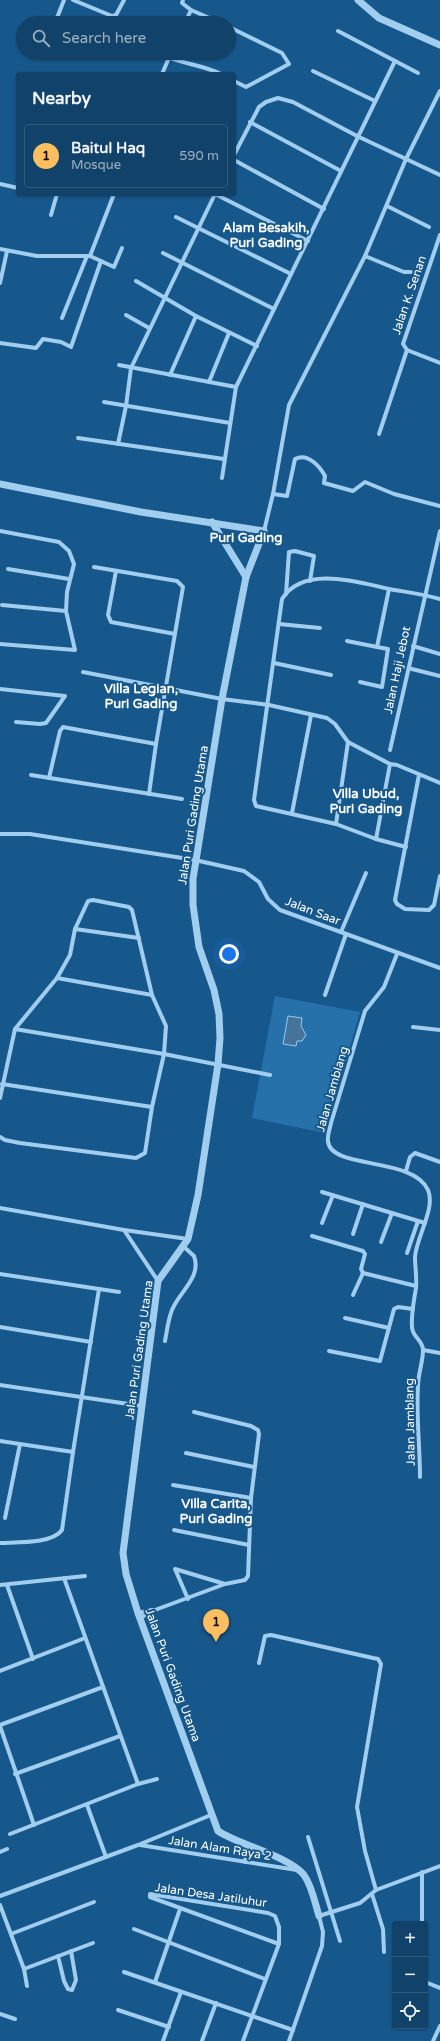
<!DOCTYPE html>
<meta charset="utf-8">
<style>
:root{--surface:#114269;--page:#1a496f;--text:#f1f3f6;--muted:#9cb0c0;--line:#305b7d;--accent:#ffbe5f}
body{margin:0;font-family:"Varela Round",sans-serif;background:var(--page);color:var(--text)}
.controls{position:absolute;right:12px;bottom:12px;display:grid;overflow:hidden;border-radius:4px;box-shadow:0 1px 3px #0004}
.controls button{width:36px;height:36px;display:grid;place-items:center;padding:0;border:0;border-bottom:1px solid var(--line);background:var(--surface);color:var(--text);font:20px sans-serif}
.you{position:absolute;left:229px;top:954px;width:14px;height:14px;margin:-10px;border:3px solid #fff;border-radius:50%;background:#1a73e8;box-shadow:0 0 0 6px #1a73e833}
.badge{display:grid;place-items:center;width:26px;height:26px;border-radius:50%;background:var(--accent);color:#111;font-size:13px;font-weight:700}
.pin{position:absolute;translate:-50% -33px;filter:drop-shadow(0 1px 2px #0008)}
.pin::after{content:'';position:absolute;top:21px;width:14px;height:12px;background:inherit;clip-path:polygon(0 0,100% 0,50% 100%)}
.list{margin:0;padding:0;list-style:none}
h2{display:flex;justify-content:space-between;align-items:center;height:52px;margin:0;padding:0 16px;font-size:17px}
h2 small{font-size:13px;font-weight:400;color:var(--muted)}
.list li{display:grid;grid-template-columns:26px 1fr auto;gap:12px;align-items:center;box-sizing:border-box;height:64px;margin:0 8px 8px;padding:0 8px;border:1px solid var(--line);border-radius:4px}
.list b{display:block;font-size:15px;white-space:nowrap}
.list p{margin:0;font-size:13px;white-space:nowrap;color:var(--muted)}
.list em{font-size:13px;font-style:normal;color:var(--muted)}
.icon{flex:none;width:22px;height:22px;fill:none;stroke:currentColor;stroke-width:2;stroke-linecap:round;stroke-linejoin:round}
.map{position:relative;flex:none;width:440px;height:2041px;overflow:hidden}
.search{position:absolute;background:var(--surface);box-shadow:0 1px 3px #0004;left:16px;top:16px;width:220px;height:44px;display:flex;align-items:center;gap:10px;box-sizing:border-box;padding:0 14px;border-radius:22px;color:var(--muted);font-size:15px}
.panel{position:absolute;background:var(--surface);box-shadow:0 1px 3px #0004;left:16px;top:72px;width:220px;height:124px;border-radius:4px}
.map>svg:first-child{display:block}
.green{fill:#2671a9}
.water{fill:#457399;stroke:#94caf1}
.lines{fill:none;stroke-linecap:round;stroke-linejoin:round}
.minor{stroke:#a1cdef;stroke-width:4}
.tertiary{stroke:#a1cdef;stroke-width:7}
.labels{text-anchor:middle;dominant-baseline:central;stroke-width:4;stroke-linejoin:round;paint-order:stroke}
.street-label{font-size:12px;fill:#fff;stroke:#17588c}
.neighbourhood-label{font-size:13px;font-weight:bold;fill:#fff;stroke:#17588c}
</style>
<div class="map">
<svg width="440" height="2041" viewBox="0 0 440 2041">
<rect width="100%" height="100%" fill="#17588c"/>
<path class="green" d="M275 996 360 1012 325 1133 252 1118Z"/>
<path class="water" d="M288 1016 302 1018 301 1026 306 1035 302 1041H297L296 1046 283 1044Z"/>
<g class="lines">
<g class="minor">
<path d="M73 0 112 16 116 15 124 0"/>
<path d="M183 0 182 3 191 10 185 23"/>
<path d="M191 10 221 23"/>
<path d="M112 16 117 23"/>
<path d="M55 23 64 0"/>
<path d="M229 27 282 53 289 64 246 87 234 81"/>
<path d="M338 31 418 73"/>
<path d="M159 53C179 64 201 64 221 74"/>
<path d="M313 71 375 101"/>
<path d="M162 74 171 53"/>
<path d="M250 122 341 171"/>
<path d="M234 155 259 107 266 102 278 98 293 102 357 136 440 175"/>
<path d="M234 160 324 209"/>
<path d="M0 184 18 188"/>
<path d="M387 206 429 227"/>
<path d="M51 215 57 194"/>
<path d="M176 217 291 274"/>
<path d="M440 235 403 344 407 350 440 363"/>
<path d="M0 249 37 256H90L114 267 122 248"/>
<path d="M163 253 274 309"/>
<path d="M90 256 114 194"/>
<path d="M365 256 404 272H411"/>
<path d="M136 281 196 316 257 346"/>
<path d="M0 283 7 251"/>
<path d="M126 315 149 328"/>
<path d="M62 318 87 256"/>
<path d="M0 343 36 348 43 339 61 342 71 347 101 261"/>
<path d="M119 365 236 387"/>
<path d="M170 375 196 316"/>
<path d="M209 382 229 333"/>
<path d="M104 402 230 423"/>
<path d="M379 434 407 350"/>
<path d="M78 438 224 459"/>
<path d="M118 444 126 406 131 368 215 194 308 241"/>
<path d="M222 478 236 387 395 61"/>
<path d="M273 494 287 496 295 459C308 452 320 467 325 476L324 483 353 491 365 482 394 494 440 506"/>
<path d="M0 531 59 542 69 551 74 564 67 592 66 611 75 650 0 644"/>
<path d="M264 531 273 494 289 405 365 256 406 159 440 91"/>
<path d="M94 567 177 581 183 587 156 744 149 794"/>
<path d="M8 569 69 579"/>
<path d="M116 571 108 615 111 622 175 634"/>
<path d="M286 594 289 552 295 551 314 556 310 581"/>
<path d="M2 605 66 611"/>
<path d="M279 624 320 628"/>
<path d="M347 641 377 647"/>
<path d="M413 646 440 654"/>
<path d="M274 663 331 675"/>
<path d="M408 668 440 676"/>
<path d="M83 672 222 699 269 705 327 718 335 724 348 742 390 764 376 839"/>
<path d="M360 682 382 687 388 649 377 647 389 589"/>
<path d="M0 689 65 696 46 723 40 724 16 722"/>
<path d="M390 750 440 531"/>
<path d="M390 764 397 765 440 783"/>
<path d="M31 775 182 799"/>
<path d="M419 775 395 900 397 904 405 909 429 910 434 905 440 876"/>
<path d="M49 778 60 731 63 727 156 744"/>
<path d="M292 813 311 715"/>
<path d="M336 824 348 742"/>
<path d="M0 834H30L195 860 244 871 259 882 268 899 280 910 440 968"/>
<path d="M406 847 376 839 336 824 256 806 254 800 282 599C303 565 358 582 389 589 406 592 423 594 440 599"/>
<path d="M75 929 139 938"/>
<path d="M341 932 366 873"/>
<path d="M397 954 384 987 365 1011 331 1123C330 1129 327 1135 328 1141 330 1170 413 1156 428 1190 436 1208 416 1238 415 1257 415 1267 417 1277 416 1288 414 1300 411 1314 412 1327 412 1337 423 1340 423 1350 423 1362 418 1374 418 1386 416 1416 420 1447 420 1477"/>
<path d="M57 978 152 995"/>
<path d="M325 995 346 934"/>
<path d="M413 1027 440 1030"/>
<path d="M15 1029 164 1054 270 1075"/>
<path d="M2 1084 152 1107"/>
<path d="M0 1098 15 1029 57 978 70 955 75 929 88 901 93 900 129 907 132 910 152 995 166 1026 164 1054 152 1107 145 1153 136 1158 20 1143 5 1140 0 1137"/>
<path d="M406 1171 410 1157 415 1153 440 1162"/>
<path d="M322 1192 425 1223"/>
<path d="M0 1208 124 1230 188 1239"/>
<path d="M322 1223 333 1195"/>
<path d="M124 1230 158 1281"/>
<path d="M353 1234 363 1204"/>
<path d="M312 1236 363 1251 365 1254 361 1269 363 1273"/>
<path d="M381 1242 392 1213"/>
<path d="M407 1253 418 1221"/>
<path d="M0 1274 119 1292"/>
<path d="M353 1295 363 1273 416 1286"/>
<path d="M345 1318 389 1328"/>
<path d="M0 1327 91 1342"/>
<path d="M165 1341C167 1331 168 1320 172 1310 179 1292 202 1277 194 1256L183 1246"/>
<path d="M423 1350 440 1353"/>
<path d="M329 1351 380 1361 394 1309 398 1307 413 1309"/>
<path d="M0 1385 142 1406"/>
<path d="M0 1441 73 1452"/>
<path d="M186 1453 254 1467"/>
<path d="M173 1485 251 1498"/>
<path d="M5 1518 20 1444"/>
<path d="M174 1530 249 1545"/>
<path d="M0 1543C17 1542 52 1544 62 1530L73 1452 99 1289"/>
<path d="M64 1578 138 1784"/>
<path d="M0 1585 85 1576"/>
<path d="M7 1585 33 1659"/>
<path d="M188 1599 175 1569 225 1584"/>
<path d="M138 1613 152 1610"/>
<path d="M140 1618 155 1610 225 1584 245 1580 248 1576 251 1498 259 1434 258 1430 251 1426 194 1412"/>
<path d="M259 1663 265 1636 271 1635 373 1658 378 1659 381 1664 357 1807 365 1851 376 1890"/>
<path d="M0 1671 85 1638"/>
<path d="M0 1725 103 1687"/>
<path d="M0 1726 34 1825"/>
<path d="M15 1774 120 1736"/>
<path d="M87 1805 106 1857"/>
<path d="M10 1834 138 1784 157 1779"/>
<path d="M308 1837 340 1941"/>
<path d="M140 1845 297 1870"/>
<path d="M0 1852 7 1849"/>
<path d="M245 1862 247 1846"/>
<path d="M372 1894 383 1929 384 1952"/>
<path d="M0 1896 138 1845 211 1815"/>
<path d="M0 1905 24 1969 27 1986"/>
<path d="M422 1924V1872"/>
<path d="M134 1929 265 1979"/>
<path d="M11 1934 94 1902"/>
<path d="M58 1956 64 1981 68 1989 72 1990 76 1980 71 1951"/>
<path d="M24 1969 93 1943"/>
<path d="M124 1972 293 2030"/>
<path d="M155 1982 180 1909"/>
<path d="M425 1982 440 1988"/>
<path d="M118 2010 169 2027"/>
<path d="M0 2014 15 2019"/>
<path d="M163 2041 181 1992"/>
<path d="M202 2041 216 2003"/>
<path d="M243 2041 279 1944V1927L275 1916 268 1913 150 1894V1897L279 1944"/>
<path d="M289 2041 322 1946 323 1932 319 1916 360 1903 376 1890 440 1866"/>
<path d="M433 2041 440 2026"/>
</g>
<g class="tertiary">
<path d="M358 0 379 18 440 45"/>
<path d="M0 484 141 512 264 531 246 577 222 699 193 879V905L199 947 214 990 219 1014 220 1038 218 1064 198 1195 188 1239 158 1281 123 1553 126 1574 138 1613 218 1831C241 1846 289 1856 304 1875 312 1886 315 1903 319 1916"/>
<path d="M212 522 246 577"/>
</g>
</g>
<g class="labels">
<g class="street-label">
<text transform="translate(409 295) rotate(-71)">Jalan K. Senan</text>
<text transform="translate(397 670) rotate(-78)">Jalan Haji Jebot</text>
<text transform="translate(193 815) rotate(-81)">Jalan Puri Gading Utama</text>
<text transform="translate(313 911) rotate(21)">Jalan Saar</text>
<text transform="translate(332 1089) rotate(-74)">Jalan Jamblang</text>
<text transform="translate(139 1350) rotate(-82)">Jalan Puri Gading Utama</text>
<text transform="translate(410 1422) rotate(-91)">Jalan Jamblang</text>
<text transform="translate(173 1675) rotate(70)">Jalan Puri Gading Utama</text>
<text transform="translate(220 1848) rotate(9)">Jalan Alam Raya 2</text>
<text transform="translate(211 1895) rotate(8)">Jalan Desa Jatiluhur</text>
</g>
<g class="neighbourhood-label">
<text x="266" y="228">Alam Besakih,<tspan x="266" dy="15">Puri Gading</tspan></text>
<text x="246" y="538">Puri Gading</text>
<text x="141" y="689">Villa Legian,<tspan x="141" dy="15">Puri Gading</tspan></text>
<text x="366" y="794">Villa Ubud,<tspan x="366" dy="15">Puri Gading</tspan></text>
<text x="216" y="1504">Villa Carita,<tspan x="216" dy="15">Puri Gading</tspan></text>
</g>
</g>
</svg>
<div class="controls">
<button>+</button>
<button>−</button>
<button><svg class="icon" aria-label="locate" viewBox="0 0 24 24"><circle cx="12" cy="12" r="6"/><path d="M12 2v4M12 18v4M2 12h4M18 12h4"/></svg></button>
</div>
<div class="you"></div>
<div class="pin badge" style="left:216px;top:1642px">1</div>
<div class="search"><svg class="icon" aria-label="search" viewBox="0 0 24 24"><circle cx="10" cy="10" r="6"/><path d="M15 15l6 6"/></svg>Search here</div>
<section class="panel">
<h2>Nearby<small></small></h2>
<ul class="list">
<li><span class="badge">1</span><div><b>Baitul Haq</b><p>Mosque</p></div><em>590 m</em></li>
</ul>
</section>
</div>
